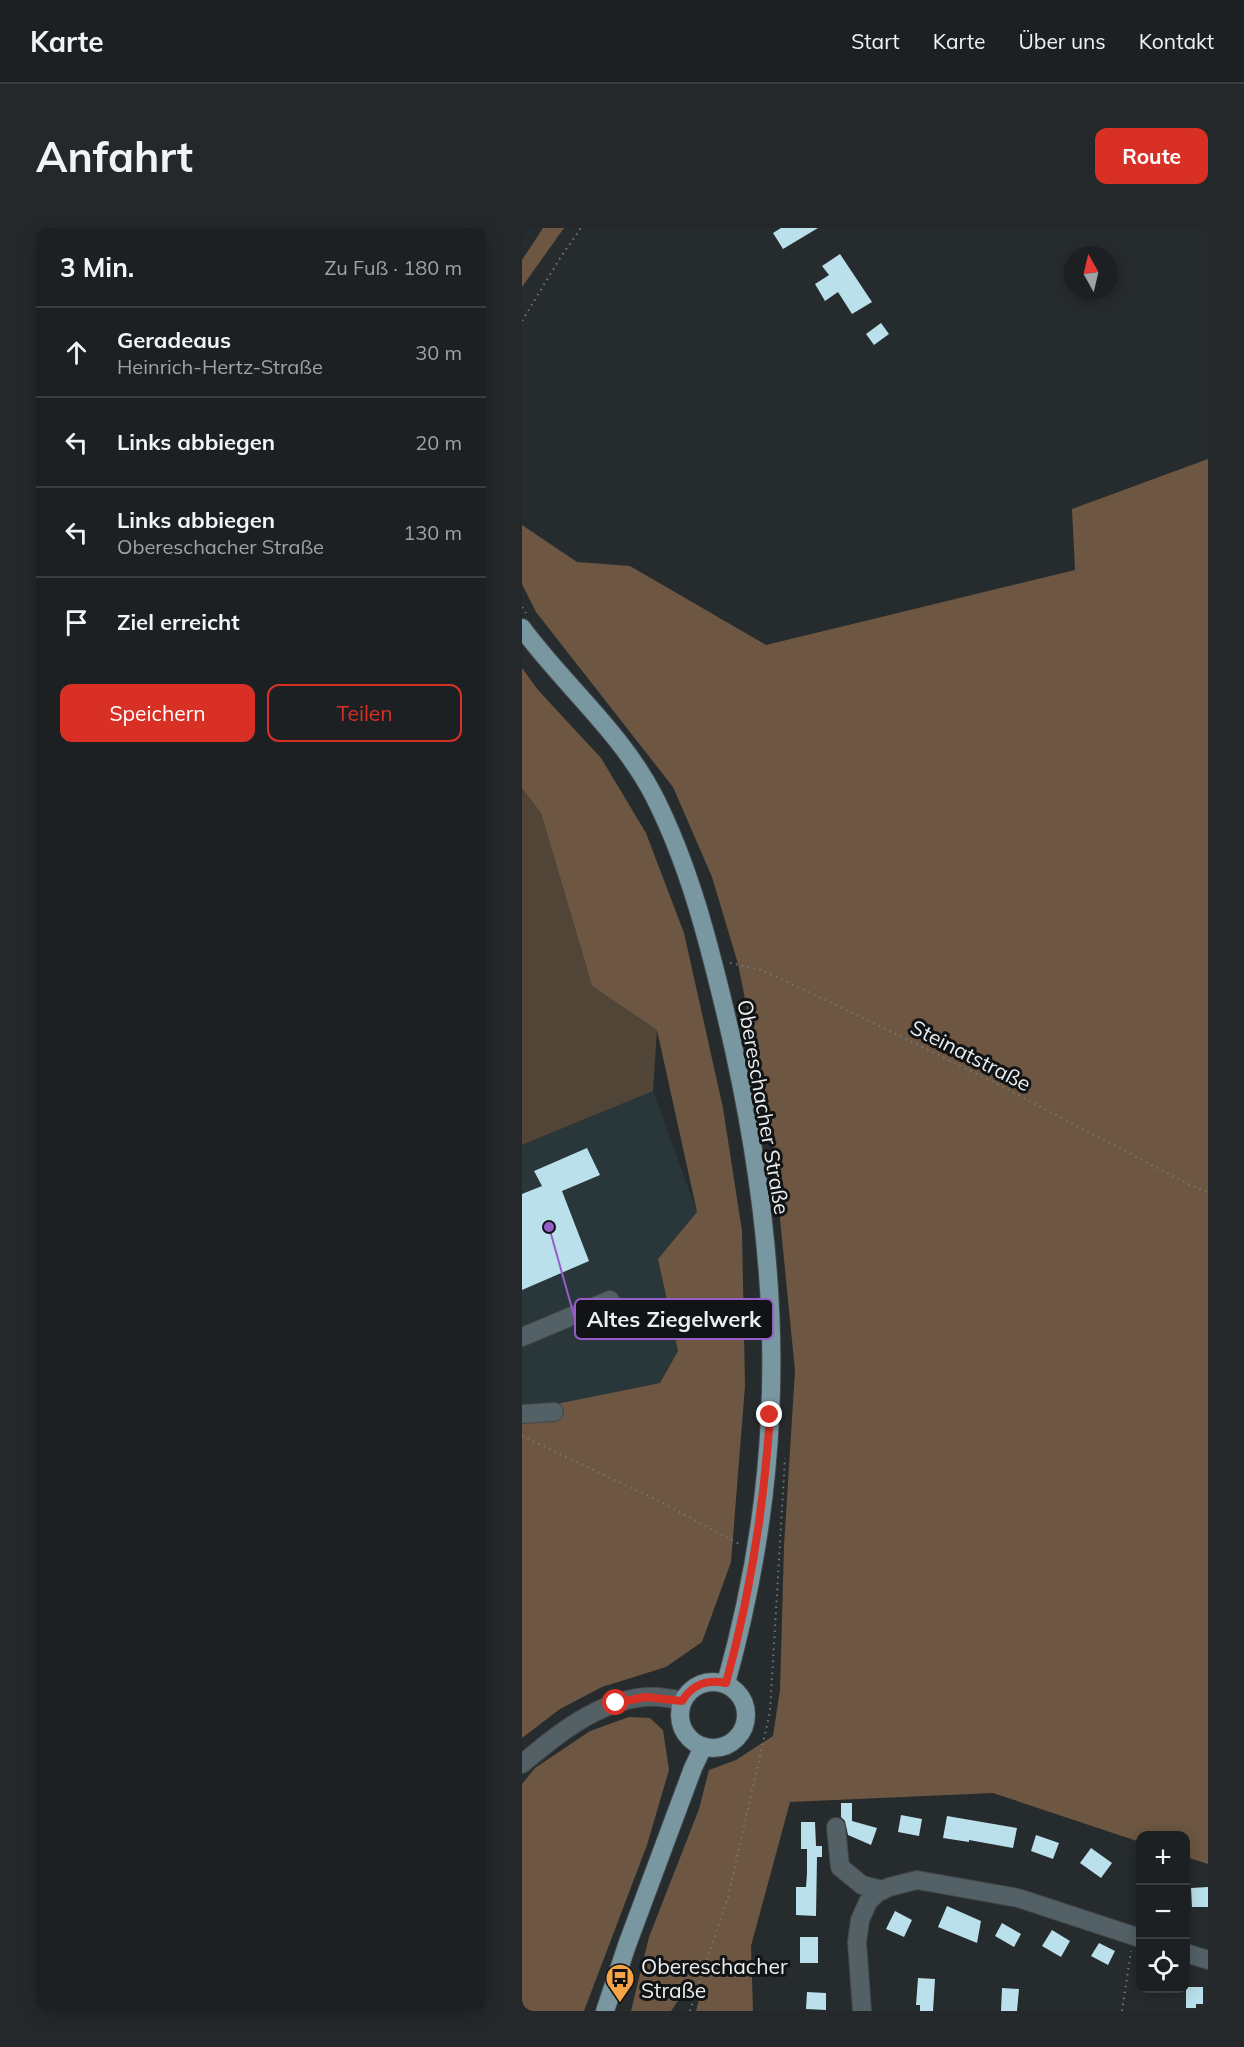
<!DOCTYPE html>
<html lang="de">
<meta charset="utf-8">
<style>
:root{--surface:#1c2022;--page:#25282a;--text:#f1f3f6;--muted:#a0a3a5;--line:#3a3e40;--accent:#d93025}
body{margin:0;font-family:Mulish,sans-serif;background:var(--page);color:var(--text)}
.controls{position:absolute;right:18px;bottom:18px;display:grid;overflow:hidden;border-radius:12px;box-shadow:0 3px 15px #0003}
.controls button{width:54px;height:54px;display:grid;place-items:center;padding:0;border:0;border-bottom:2px solid var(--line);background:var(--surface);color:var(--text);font:30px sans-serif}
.compass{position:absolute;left:542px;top:18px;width:54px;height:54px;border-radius:50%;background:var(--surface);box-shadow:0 3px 15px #0003;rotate:352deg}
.stop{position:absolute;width:18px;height:18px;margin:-14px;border:4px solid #d93025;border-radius:50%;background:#fff}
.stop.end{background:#d93025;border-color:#fff;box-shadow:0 2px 6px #0008}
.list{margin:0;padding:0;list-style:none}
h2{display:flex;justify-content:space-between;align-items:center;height:78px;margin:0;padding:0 24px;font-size:26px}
h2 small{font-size:20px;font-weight:400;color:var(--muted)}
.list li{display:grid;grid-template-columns:39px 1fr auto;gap:18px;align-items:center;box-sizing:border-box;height:90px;padding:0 24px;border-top:2px solid var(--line)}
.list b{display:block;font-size:22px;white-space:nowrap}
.list p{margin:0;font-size:20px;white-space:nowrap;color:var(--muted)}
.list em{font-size:20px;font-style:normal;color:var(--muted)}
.actions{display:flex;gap:12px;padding:18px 24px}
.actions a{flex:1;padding:14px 0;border:2px solid var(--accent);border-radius:12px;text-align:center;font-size:21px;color:var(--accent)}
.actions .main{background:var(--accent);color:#fff}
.icon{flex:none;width:33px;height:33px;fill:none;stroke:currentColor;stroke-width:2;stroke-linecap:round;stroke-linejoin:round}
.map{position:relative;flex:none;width:686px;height:1783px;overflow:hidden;border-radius:12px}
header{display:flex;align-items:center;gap:36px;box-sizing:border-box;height:84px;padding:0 30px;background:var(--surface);border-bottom:2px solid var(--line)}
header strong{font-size:28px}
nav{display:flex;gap:33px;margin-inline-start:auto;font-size:21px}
.intro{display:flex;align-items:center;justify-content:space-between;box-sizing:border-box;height:144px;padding:0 36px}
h1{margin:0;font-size:42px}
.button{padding:15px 27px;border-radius:12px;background:var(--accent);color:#fff;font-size:21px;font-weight:700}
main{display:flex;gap:36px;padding:0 36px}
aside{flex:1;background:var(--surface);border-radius:12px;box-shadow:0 3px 15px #0003}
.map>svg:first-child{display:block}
.built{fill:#29363a}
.green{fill:#514538}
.forest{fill:#6d5742}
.building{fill:#bae0ec}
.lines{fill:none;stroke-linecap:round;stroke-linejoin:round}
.minor-casing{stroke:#424648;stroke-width:20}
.major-casing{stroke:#424648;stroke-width:20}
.path{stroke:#73787a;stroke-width:2;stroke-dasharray:1.5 4.5;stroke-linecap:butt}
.minor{stroke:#536166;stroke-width:18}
.major{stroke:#7997a1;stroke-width:18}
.route{stroke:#d93025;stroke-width:8}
.labels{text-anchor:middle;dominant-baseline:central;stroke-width:6;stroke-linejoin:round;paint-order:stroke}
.street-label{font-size:21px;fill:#ebeff0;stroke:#111314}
.poi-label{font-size:21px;fill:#ebeff0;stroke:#111314;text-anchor:start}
.leader{fill:none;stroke:#975dcb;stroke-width:2}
.callout-dot{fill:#975dcb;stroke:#111314;stroke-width:2}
.callout{fill:#111314;stroke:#975dcb;stroke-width:2}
.callout-label{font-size:22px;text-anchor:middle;font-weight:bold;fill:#ebeff0}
</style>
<header>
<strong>Karte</strong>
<nav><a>Start</a><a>Karte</a><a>Über uns</a><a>Kontakt</a></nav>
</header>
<div class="intro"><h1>Anfahrt</h1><a class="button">Route</a></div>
<main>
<aside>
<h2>3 Min.<small>Zu Fuß · 180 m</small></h2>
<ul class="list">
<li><svg class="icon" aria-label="ahead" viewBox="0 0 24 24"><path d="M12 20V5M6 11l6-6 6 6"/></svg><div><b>Geradeaus</b><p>Heinrich-Hertz-Straße</p></div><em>30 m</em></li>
<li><svg class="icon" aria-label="left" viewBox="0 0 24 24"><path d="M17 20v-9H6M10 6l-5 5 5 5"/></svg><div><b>Links abbiegen</b></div><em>20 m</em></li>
<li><svg class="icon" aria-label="left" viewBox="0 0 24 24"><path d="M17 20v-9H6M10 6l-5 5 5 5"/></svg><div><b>Links abbiegen</b><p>Obereschacher Straße</p></div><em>130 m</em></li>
<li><svg class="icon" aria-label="arrive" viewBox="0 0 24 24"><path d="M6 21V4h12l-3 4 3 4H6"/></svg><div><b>Ziel erreicht</b></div></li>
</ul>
<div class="actions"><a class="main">Speichern</a><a>Teilen</a></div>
</aside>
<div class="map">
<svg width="686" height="1783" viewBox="0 0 686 1783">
<rect width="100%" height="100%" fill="#262b2d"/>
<path class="built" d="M131 863 175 984 136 1031 156 1123 138 1155 13 1181 0 1182V917Z"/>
<path class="green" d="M0 560 19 585 70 758 135 802 131 863 0 917Z"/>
<g class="forest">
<path d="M21 0H42L0 59V32Z"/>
<path d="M686 231V1636L664 1629V1608H618V1614L471 1565 268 1574 229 1718 231 1783H174L177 1771 160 1767 149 1783H109L127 1709 177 1581 187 1542 214 1532 251 1508 258 1462 262 1318 273 1143 249 899 216 736 190 649 151 559 14 384 0 356V297L55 334 108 338 244 417 553 342 550 281Z"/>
<path d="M0 440 16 462 79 530 124 605 162 705 201 880 220 1003 223 1158 209 1334 180 1414 144 1439 80 1459 38 1481 0 1510V1183L138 1155 156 1123 136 1031 175 984 135 802 70 758 19 585 0 560Z"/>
<path d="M107 1489 128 1490 141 1502 147 1542 125 1617 62 1783H0V1556L13 1540 68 1503Z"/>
</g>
<g class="building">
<path d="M259 0H296L261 21 251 5Z"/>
<path d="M318 26 350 74 330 86 316 64 303 73 293 56 307 47 300 38Z"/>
<path d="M359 95 367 106 352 117 344 106Z"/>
<path d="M65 920 78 947 40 963 67 1033 0 1062V966L20 958 12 943Z"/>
<path d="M319 1575H330V1593L355 1600 349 1617 326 1607 323 1593 319 1589Z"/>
<path d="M379 1587 400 1591 397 1608 376 1604Z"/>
<path d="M425 1588 495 1600 491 1620 447 1612V1614L421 1610Z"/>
<path d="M279 1594H293L294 1618H300V1629H295L294 1688 274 1687V1659H284L285 1645V1621H279Z"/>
<path d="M514 1607 537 1615 531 1631 509 1623Z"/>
<path d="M569 1620 590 1635 579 1650 558 1635Z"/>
<path d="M686 1659V1679H670L669 1660Z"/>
<path d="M425 1678 459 1693 455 1715 416 1699Z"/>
<path d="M373 1683 390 1692 382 1709 364 1701Z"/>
<path d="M480 1695 499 1706 492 1719 473 1708Z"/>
<path d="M530 1702 548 1713 539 1729 520 1718Z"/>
<rect x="278" y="1709" width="18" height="26"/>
<path d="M577 1715 593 1723 586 1737 569 1728Z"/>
<path d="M396 1750 413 1751 411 1783H398V1777H394Z"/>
<path d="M664 1759H681V1776H674V1780H664Z"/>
<path d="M480 1760 497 1761 495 1783H479Z"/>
<path d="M285 1764 304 1765V1782L284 1781Z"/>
</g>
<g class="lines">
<g class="minor-casing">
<g id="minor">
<path d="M0 1109 88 1072"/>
<path d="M0 1186 32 1184"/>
<path d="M0 1536C34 1507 76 1473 123 1469 135 1468 148 1470 160 1473"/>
<path d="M314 1599 318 1639 340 1657 360 1662"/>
<path d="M664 1725 686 1732"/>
<path d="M340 1783 335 1714 338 1692 346 1674 355 1665 367 1659 395 1652 496 1670 618 1710"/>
</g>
</g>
<g class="major-casing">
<g id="major">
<path d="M0 400C42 457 99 504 132 568 167 637 186 712 204 787 235 917 255 1055 248 1189 244 1279 228 1369 204 1455"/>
<circle cx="191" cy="1487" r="33"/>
<path d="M83 1783 105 1717 171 1540 181 1519"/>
</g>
</g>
<g class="path">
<path d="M0 93 40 27 59 0"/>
<path d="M0 379 4 385"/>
<path d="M208 735 240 742 337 788 471 854 666 956 686 964"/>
<path d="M0 1208 139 1274 217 1316"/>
<path d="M168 1783 206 1669 248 1484 263 1230"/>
<path d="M600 1783 609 1723"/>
</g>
<use href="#minor" class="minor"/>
<use href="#major" class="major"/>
</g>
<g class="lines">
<path class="route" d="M94 1475 123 1469 160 1473C171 1456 185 1451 204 1455 228 1368 242 1278 248 1187"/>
</g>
<defs>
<g id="bus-pin" transform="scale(1.5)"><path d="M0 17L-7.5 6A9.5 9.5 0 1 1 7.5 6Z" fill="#f5a345" stroke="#111314"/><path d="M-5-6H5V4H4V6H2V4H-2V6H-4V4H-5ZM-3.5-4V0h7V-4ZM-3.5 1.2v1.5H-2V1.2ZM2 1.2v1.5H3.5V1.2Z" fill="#111"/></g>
</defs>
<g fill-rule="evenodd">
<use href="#bus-pin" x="98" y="1750"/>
</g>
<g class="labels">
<g class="street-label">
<text transform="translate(449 827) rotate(27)">Steinatstraße</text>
<text transform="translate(242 879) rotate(80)">Obereschacher Straße</text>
</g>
<g class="poi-label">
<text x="119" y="1738">Obereschacher<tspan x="119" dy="24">Straße</tspan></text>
</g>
</g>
<path class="leader" d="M27 999L53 1091"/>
<circle class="callout-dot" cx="27" cy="999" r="6"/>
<rect class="callout" x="53" y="1071" width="198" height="40" rx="6"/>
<g class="callout-label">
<text x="152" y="1099">Altes Ziegelwerk</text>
</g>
</svg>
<div class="controls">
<button>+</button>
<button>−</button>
<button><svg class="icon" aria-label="locate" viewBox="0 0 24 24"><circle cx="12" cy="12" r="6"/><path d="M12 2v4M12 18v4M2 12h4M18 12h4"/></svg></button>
</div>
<svg class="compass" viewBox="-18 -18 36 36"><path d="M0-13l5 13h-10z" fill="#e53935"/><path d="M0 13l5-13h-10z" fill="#a0a3a5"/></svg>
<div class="stop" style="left:94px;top:1475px"></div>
<div class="stop end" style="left:248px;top:1187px"></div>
</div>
</main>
